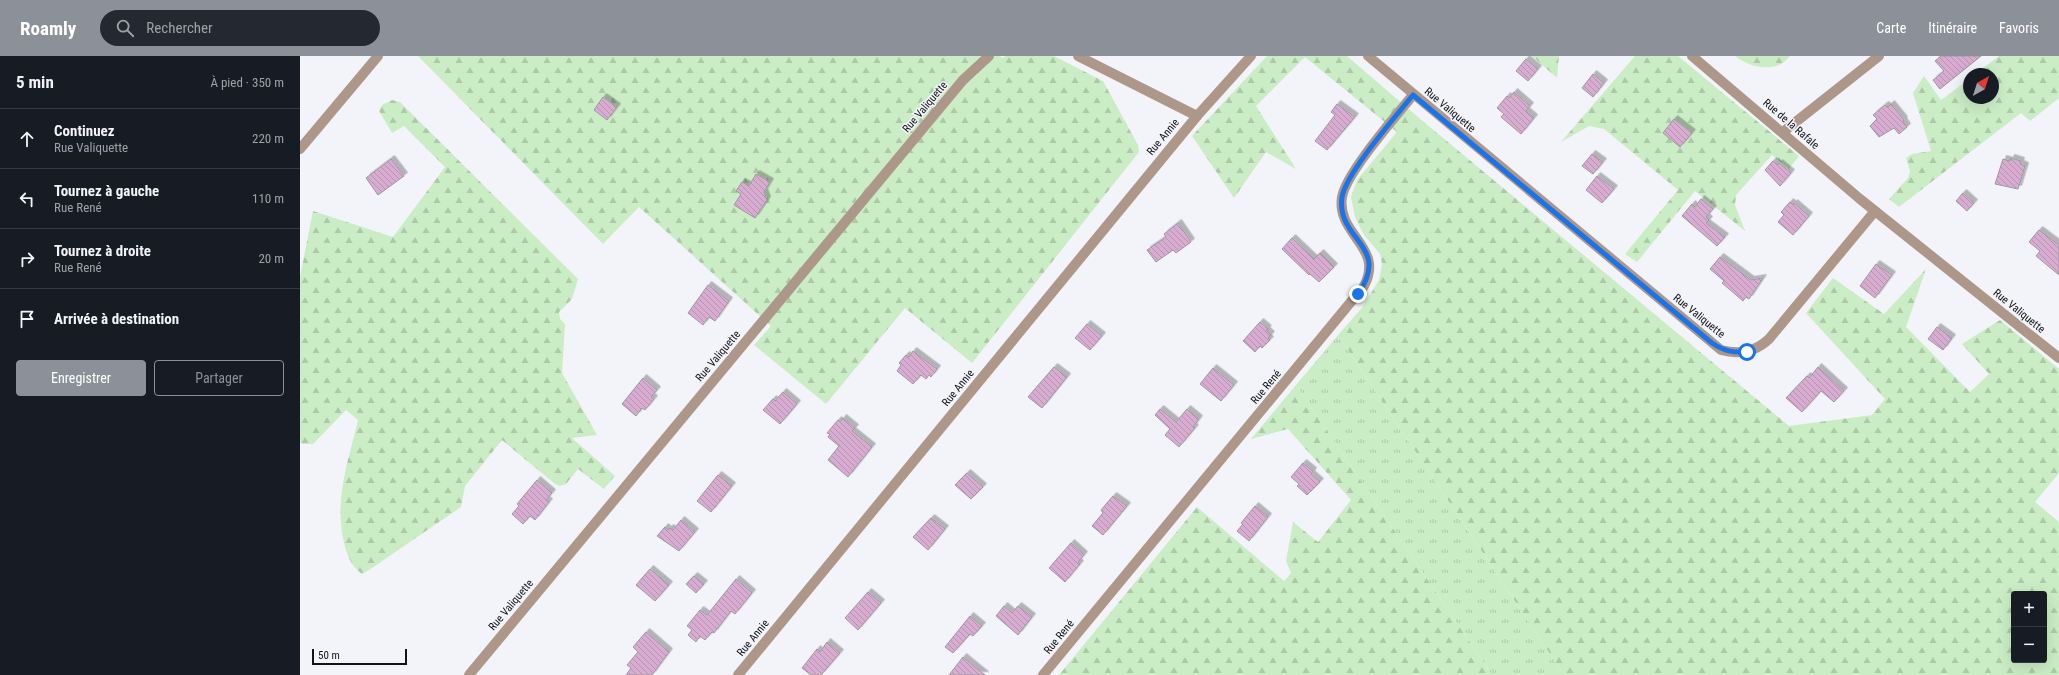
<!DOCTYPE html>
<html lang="fr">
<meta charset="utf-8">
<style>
:root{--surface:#171b24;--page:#242831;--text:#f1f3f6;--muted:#9ea1a6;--line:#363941;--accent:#8c9099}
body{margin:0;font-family:"Roboto Condensed",sans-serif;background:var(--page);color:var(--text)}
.controls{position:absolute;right:12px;bottom:12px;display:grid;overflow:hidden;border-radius:4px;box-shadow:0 4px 16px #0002}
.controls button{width:36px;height:36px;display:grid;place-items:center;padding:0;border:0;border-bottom:1px solid var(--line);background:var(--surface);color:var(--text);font:20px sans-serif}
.compass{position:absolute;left:1663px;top:12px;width:36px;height:36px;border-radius:50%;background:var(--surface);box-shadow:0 4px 16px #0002;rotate:39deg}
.scale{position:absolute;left:12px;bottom:10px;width:95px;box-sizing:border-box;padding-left:4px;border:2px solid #121315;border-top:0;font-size:11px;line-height:14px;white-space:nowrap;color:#121315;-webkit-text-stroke:3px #f2f4fa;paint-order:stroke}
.stop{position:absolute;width:12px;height:12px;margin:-9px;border:3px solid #1a73e8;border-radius:50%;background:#fff}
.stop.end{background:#1a73e8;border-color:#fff;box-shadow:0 1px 4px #0008}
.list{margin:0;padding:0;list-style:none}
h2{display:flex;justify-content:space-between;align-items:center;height:52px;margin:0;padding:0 16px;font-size:17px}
h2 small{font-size:13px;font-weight:400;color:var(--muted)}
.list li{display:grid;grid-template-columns:26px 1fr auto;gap:12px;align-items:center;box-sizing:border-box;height:60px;padding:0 16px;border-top:1px solid var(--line)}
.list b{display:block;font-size:15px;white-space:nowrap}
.list p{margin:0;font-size:13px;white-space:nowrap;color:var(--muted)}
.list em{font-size:13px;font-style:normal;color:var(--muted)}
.actions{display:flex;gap:8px;padding:12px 16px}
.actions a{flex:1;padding:9px 0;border:1px solid var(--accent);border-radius:4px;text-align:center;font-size:14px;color:var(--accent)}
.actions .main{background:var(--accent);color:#fff}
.icon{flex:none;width:22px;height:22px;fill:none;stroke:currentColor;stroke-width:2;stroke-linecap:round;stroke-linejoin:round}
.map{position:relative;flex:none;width:1759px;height:619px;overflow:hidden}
header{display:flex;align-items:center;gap:24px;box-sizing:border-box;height:56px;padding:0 20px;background:var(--accent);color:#fff}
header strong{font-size:19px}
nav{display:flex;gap:22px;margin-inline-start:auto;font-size:14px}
.search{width:280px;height:36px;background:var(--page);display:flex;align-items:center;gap:10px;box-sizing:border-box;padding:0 14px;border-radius:22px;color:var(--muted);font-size:15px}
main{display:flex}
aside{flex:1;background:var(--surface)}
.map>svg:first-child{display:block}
.grass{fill:url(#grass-tufts)}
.forest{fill:url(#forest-firs);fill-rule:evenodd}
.building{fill:url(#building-back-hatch);stroke:#9e999d;filter:url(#shadow)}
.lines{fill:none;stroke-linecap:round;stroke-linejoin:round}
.minor{stroke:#ad9789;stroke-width:10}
.route{stroke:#1a73e8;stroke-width:5}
.labels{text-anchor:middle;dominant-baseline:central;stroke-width:3;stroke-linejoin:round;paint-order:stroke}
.street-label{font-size:11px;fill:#121315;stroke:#f2f4fa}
</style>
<header>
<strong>Roamly</strong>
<div class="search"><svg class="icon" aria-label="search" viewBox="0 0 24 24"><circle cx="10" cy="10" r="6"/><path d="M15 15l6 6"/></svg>Rechercher</div>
<nav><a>Carte</a><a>Itinéraire</a><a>Favoris</a></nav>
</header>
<main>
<aside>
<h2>5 min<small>À pied · 350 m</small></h2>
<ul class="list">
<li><svg class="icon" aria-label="ahead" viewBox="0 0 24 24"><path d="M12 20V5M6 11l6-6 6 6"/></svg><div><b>Continuez</b><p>Rue Valiquette</p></div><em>220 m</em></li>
<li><svg class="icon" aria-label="left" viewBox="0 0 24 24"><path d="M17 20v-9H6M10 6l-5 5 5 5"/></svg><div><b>Tournez à gauche</b><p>Rue René</p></div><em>110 m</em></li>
<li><svg class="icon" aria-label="right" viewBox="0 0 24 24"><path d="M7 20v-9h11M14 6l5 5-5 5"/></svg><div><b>Tournez à droite</b><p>Rue René</p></div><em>20 m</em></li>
<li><svg class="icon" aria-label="arrive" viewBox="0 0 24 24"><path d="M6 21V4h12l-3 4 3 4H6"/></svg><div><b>Arrivée à destination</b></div></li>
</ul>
<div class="actions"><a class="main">Enregistrer</a><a>Partager</a></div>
</aside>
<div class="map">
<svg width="1759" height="619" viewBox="0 0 1759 619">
<defs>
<pattern id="grass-tufts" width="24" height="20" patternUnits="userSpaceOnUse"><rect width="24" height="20" fill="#caedc5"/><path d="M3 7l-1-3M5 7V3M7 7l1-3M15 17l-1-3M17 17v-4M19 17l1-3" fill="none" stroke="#accaa8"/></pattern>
<pattern id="forest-firs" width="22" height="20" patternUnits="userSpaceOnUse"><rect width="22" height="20" fill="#caedc5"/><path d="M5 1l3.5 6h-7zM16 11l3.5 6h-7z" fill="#accaa8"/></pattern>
<pattern id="building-back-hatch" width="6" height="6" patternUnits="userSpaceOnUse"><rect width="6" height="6" fill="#d8abd1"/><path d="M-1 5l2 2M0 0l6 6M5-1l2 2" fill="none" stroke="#b892b3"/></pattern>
<filter id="shadow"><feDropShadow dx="3.5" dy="-3.5" stdDeviation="0" flood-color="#0004"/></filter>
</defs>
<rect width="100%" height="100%" fill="#f2f4fa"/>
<path class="grass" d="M1038 279 1264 619H1192L996 329Z"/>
<g class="forest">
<path d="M118 0H700L702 2 706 0H754L803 25 838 89 839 96 672 307 605 252 526 348 454 289 471 270 339 151 303 188Z"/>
<path d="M967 0H1047L1119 62 1489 370 1572 359 1585 343 1506 257 1533 222 1584 258 1626 213 1606 271 1670 336 1689 318 1662 288 1700 264 1759 313V417L1735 446 1759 466V619H1264L1038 279 1061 253 1079 224 1082 208 1080 198 1064 179 1055 161 1051 141 1057 124 1097 76 1005 1 956 50 996 113 966 96 934 142 892 80ZM1714 538H1744V604H1714Z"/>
<path d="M1232 0H1259L1257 22Z"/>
<path d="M1335 0H1378L1499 100 1489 113 1472 99 1436 139 1435 149 1445 175 1395 135 1337 206 1325 198 1378 134 1304 73 1289 70 1261 86Z"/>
<path d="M1435 0H1490C1477 18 1450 12 1435 0Z"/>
<path d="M1699 0H1759V42L1730 65 1721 57 1599 151 1589 143 1608 122 1610 115 1606 102 1612 98 1631 95 1613 37 1624 20 1641 44 1669 23V42H1693V18H1675Z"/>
<path d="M92 44 100 46 278 223 272 243 259 256 260 263 265 268 262 317 297 379 272 382 315 420 304 433 278 413 266 428 260 430 255 428 202 384 165 430 161 451 69 514 62 518C51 510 47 499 44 487 34 442 48 407 58 364L46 354 13 388H3L0 386V221L13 155 93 181 145 111 104 70 92 77 79 55 82 49Z"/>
<path d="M996 329 1192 619H759L897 451 984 525 991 517 986 505 993 466 1018 486 1051 444 988 373 951 383Z"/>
</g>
<g class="building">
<path d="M1641 0H1681L1640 33 1633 24 1644 15 1635 5Z"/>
<path d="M1226 3 1238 13 1228 25 1216 15Z"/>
<path d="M1293 18 1304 27 1293 41 1282 32Z"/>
<path d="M1214 36 1230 50 1226 55 1234 62 1221 78 1201 61 1204 58 1197 52 1207 40 1209 42Z"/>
<path d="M303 41 317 51 307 64 294 54Z"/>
<path d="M1037 48 1055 61 1027 94 1015 85 1035 59 1031 56Z"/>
<path d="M1591 48 1604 64 1603 65 1607 71 1599 78 1594 72 1579 81 1570 70 1577 63 1573 59 1585 49 1588 51Z"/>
<path d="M1374 63 1392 77 1380 91 1363 77Z"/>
<path d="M1292 98 1303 106 1293 118 1282 110Z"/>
<path d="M1711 102 1721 105 1720 108 1725 110 1718 133 1695 128 1703 103 1710 105Z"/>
<path d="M91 103 104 120 78 139 66 122Z"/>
<path d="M1473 105 1478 109 1479 107 1491 117 1480 130 1465 114Z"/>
<path d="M456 118 470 126 464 136 467 144 455 162 434 149 441 138 436 135 442 126 449 130Z"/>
<path d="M1297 120 1314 133 1302 147 1286 134Z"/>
<path d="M1663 137 1674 147 1667 155 1656 145Z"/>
<path d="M1401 143 1413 153 1406 161 1409 164 1406 167 1425 181 1417 190 1382 160 1392 148 1395 151Z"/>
<path d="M1490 146 1493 149 1494 147 1509 160 1493 179 1478 166 1484 159 1481 156Z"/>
<path d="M878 167 891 186 876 197 873 194 856 206 847 194 866 181 864 178Z"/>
<path d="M1739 174 1759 189V219L1736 200 1740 195 1729 186Z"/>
<path d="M992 182 1014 203 1020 197 1034 211 1019 226 1010 218 1009 219 982 193Z"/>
<path d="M1420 201 1451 224 1463 222 1449 243 1446 241 1443 245 1422 227 1424 225 1410 213Z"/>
<path d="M1576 208 1592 219 1575 242 1560 230Z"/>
<path d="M408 229 429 245 415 265 409 261 403 269 388 257Z"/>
<path d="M960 266 968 273 966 274 971 279 968 282 970 284 962 292 960 290 955 296 943 285Z"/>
<path d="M787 268 802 280 790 294 775 282Z"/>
<path d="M1637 271 1652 282 1643 294 1628 283Z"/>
<path d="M613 295 637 313 631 321 629 319 626 323 621 319 613 328 597 315 601 309 599 307 606 299 609 301Z"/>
<path d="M754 311 767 321 742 352 728 341Z"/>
<path d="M1518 311 1544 335 1534 346 1521 335 1502 356 1486 342 1507 320 1509 322Z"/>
<path d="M913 312 934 329 921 345 900 328Z"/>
<path d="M343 322 357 334 351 341 354 343 345 354 342 352 336 360 322 348Z"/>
<path d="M483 336 497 348 480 368 463 354 473 343 475 345Z"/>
<path d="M860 353 876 366 887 353 899 363 893 371 895 372 879 391 865 379 870 373 855 359Z"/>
<path d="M543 362 555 372 552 375 572 391 548 421 528 404 539 390 528 381 530 378 527 377 538 364 540 366Z"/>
<path d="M1003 407 1013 415 1011 418 1020 426 1007 439 997 430 999 428 991 421Z"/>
<path d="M667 417 683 431 671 443 655 429Z"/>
<path d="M418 419 432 430 411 456 397 445Z"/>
<path d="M237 424 252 437 246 444 249 446 235 464 230 460 223 468 212 458 219 450 217 448Z"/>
<path d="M813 440 827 450 803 479 792 470 803 457 801 454Z"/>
<path d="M955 450 968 461 949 485 937 475 943 468 941 467Z"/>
<path d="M631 462 645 473 628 494 613 481Z"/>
<path d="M381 464 395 476 379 495 357 480 365 471 368 474 370 472 373 474Z"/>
<path d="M771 487 784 499 778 506 780 508 765 526 749 512Z"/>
<path d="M350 513 369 529 355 545 336 529Z"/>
<path d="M394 520 404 528 396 537 386 528Z"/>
<path d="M436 523 452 537 435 558 431 555 414 577 412 576 405 584 400 580 396 586 388 579 392 574 387 570 400 554 407 559Z"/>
<path d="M568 536 581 547 558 574 545 562Z"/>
<path d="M704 550 712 557 718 550 732 561 718 579 696 560Z"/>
<path d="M670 560 682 570 673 580 670 578 653 597 645 591Z"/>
<path d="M346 576 369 596 352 619H326L331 612 327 609 338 596 333 591Z"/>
<path d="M527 586 540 597 521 619H511L502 612 517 593 520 596Z"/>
<path d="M663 601 685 619H649Z"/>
</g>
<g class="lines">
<g class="minor">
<path d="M778 0 897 60 951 0"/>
<path d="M1068 0 1421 294C1440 299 1455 296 1469 283L1575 155"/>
<path d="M1392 0 1560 143 1759 302"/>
<path d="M1483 76 1579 0"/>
<path d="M0 93 78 0"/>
<path d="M169 619 663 24 689 0"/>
<path d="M438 619 897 60"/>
<path d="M743 619 1064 230C1085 191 1036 179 1042 141 1046 117 1096 60 1113 39"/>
</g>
</g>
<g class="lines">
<path class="route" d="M1058 238C1092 189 1036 185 1042 141 1046 117 1096 60 1113 39L1412 287C1424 295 1433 297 1447 296"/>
</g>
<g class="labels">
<g class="street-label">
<text transform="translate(625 51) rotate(-50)">Rue Valiquette</text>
<text transform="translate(1150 54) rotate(40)">Rue Valiquette</text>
<text transform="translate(1491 68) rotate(41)">Rue de la Rafale</text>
<text transform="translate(863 81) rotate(-50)">Rue Annie</text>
<text transform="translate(1719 255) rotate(39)">Rue Valiquette</text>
<text transform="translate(1399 260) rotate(39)">Rue Valiquette</text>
<text transform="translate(418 300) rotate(-50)">Rue Valiquette</text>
<text transform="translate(966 331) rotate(-50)">Rue René</text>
<text transform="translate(658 332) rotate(-51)">Rue Annie</text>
<text transform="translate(211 549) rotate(-50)">Rue Valiquette</text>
<text transform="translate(759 581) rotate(-51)">Rue René</text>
<text transform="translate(453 582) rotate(-51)">Rue Annie</text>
</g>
</g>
</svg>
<div class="controls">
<button>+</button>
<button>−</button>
</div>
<svg class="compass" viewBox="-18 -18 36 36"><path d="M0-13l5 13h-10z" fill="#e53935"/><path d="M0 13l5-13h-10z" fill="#9ea1a6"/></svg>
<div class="scale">50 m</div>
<div class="stop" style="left:1447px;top:296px"></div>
<div class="stop end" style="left:1058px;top:238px"></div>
</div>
</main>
